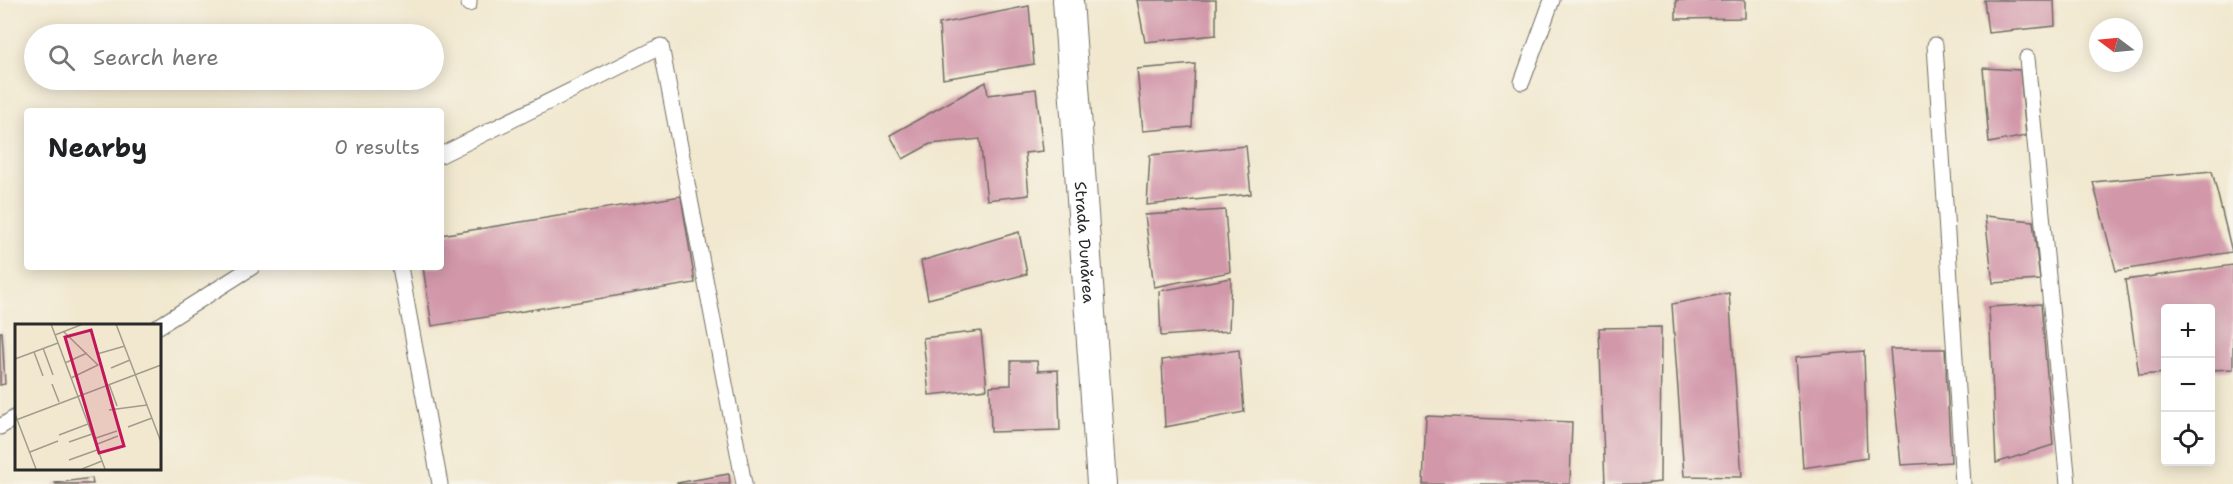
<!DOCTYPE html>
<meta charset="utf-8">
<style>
:root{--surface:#fff;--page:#f6f6f6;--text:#202124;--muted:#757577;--line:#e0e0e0}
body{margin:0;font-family:"Shantell Sans",sans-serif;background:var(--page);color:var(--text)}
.controls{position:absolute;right:18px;bottom:18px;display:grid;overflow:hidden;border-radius:6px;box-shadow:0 3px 15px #0003}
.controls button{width:54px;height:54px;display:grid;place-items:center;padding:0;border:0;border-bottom:2px solid var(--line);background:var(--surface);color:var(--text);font:30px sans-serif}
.compass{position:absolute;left:2089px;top:18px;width:54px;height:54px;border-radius:50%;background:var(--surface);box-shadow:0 3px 15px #0003;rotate:286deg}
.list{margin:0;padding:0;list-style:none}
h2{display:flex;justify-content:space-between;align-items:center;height:78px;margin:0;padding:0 24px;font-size:26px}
h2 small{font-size:20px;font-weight:400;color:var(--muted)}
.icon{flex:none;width:33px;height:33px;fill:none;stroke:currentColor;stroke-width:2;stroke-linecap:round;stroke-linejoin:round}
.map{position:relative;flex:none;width:2233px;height:484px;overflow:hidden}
.search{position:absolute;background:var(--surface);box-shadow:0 3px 15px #0003;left:24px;top:24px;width:420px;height:66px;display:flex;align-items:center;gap:15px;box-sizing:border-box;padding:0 21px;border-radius:33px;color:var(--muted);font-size:22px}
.panel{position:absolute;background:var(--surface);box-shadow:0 3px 15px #0003;left:24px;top:108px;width:420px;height:162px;border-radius:6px}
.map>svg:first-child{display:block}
.building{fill:#d298aa}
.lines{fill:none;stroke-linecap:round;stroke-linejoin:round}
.lane-casing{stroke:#706d64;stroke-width:17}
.street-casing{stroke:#706d64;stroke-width:32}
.lane{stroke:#fff;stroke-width:15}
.street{stroke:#fff;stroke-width:30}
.labels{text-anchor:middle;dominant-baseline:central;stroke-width:4.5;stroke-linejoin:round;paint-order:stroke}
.street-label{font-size:16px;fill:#2b2b2b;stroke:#f7f3e8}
.inset-road{fill:none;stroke:#a29c8d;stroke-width:1.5}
.view{fill:#c2185b;fill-opacity:0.15;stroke:#c2185b;stroke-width:3}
.inset-edge{fill:none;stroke:#2b2b2b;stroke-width:3}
</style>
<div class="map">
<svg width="2233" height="484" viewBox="0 0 2233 484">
<rect width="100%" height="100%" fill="#f7f3e8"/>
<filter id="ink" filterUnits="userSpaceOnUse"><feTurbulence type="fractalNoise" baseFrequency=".0167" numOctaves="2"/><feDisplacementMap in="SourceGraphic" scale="12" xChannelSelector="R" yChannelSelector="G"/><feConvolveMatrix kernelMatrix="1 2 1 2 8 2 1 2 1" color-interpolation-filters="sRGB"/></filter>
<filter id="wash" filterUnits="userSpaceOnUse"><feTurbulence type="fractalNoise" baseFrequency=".008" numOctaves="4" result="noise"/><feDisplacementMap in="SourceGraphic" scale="24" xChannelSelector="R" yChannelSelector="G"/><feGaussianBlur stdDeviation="1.35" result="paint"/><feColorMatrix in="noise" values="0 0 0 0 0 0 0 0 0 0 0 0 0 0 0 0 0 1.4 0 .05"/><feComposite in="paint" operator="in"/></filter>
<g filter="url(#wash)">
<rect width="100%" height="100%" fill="#f1e8cf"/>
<g id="blocks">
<g class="building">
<path d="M1137 0H1216V35L1145 42Z"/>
<path d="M1676 0H1745V18L1676 19Z"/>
<path d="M1984 0H2054L2055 26 1988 33Z"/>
<path d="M1029 6 1034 64 943 79 939 24Z"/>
<path d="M1195 64 1192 127 1143 131 1137 69Z"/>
<path d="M1983 68 2020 70 2026 136 1989 143Z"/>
<path d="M986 82 988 95 1036 89 1043 151 1025 153 1029 195 987 200 980 139 930 144 903 159 890 135Z"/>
<path d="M1246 146 1251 194 1147 205 1150 155Z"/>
<path d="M2212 171 2232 252 2116 271 2093 182Z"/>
<path d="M681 196 695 283 432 326 423 267H441V235Z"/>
<path d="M1225 210 1230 272 1154 287 1145 215Z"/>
<path d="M1985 216 2033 221 2040 280 1993 283Z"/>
<path d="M1019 232 1027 274 928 299 921 261Z"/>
<path d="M2233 265V369L2210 370V308H2166V373L2139 375 2125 280Z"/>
<path d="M1231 278 1229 331 1161 336 1159 291Z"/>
<path d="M1729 293 1742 477 1684 476 1672 304Z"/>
<path d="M2041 304 2053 445 1996 463 1989 307Z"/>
<path d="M1661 327 1660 482 1643 484H1605L1599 328Z"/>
<path d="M981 331 987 389 929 395 923 338Z"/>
<path d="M0 332H2L5 384 0 385Z"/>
<path d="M1890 349H1945L1951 462 1901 465Z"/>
<path d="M1239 350 1244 412 1165 427 1162 360Z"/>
<path d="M1864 351 1867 458 1803 468 1796 357Z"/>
<path d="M1011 361H1037L1038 371 1058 370 1060 430 991 432 990 386 1011 385Z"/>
<path d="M1426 416 1572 422 1570 484H1423Z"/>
<path d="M729 474 730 484H678L677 483Z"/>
<path d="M92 478 93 484H56L55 483Z"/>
</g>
</g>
</g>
<g filter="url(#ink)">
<use href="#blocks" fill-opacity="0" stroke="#706d64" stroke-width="1.5"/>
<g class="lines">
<g class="lane-casing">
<g id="lane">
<path d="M469 0V4"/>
<path d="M1935 45 1963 484"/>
<path d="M2027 58 2068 484"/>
<path d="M1522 82 1552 0"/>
<path d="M441 155 661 46 744 484"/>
<path d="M400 267 440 484"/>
<path d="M159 326 252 267"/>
<path d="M0 427 16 417"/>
</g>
</g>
<g class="street-casing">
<g id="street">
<path id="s1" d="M1068 0 1102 484"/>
</g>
</g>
<use href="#lane" class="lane"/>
<use href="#street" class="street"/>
</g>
</g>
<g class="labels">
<g class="street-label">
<text stroke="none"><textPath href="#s1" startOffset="243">Strada Dunărea</textPath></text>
</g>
</g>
<g transform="translate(15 324)">
<rect width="146" height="146" fill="#f1e8cf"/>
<path class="inset-road" d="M36 0 90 145M101 0 146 118M49 8 83 41 56 54M40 11 68 0M28 24 38 51M19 28 28 52M82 30 110 22M0 35 43 19M50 39 72 29M96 44 115 36M37 60 44 78M94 60 102 82M94 86 132 81M0 90 21 145M1 96 146 41M113 103 137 94M44 111 73 100M78 115 102 107M54 118 77 110M80 121 103 112M15 128 43 117M54 136 82 126M67 145 87 137"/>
<path class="view" d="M76 6 109 122 84 129 50 13Z"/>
<rect width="146" height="146" class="inset-edge"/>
</g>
</svg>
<div class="controls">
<button>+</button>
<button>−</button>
<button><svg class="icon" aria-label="locate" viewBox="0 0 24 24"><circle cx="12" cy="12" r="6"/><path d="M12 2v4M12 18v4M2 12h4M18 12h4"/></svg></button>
</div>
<svg class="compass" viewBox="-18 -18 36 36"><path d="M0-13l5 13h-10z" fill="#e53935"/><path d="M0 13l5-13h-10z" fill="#757577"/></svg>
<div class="search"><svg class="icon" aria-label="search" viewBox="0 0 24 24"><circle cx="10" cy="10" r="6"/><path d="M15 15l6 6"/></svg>Search here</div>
<section class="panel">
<h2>Nearby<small>0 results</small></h2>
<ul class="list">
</ul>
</section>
</div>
